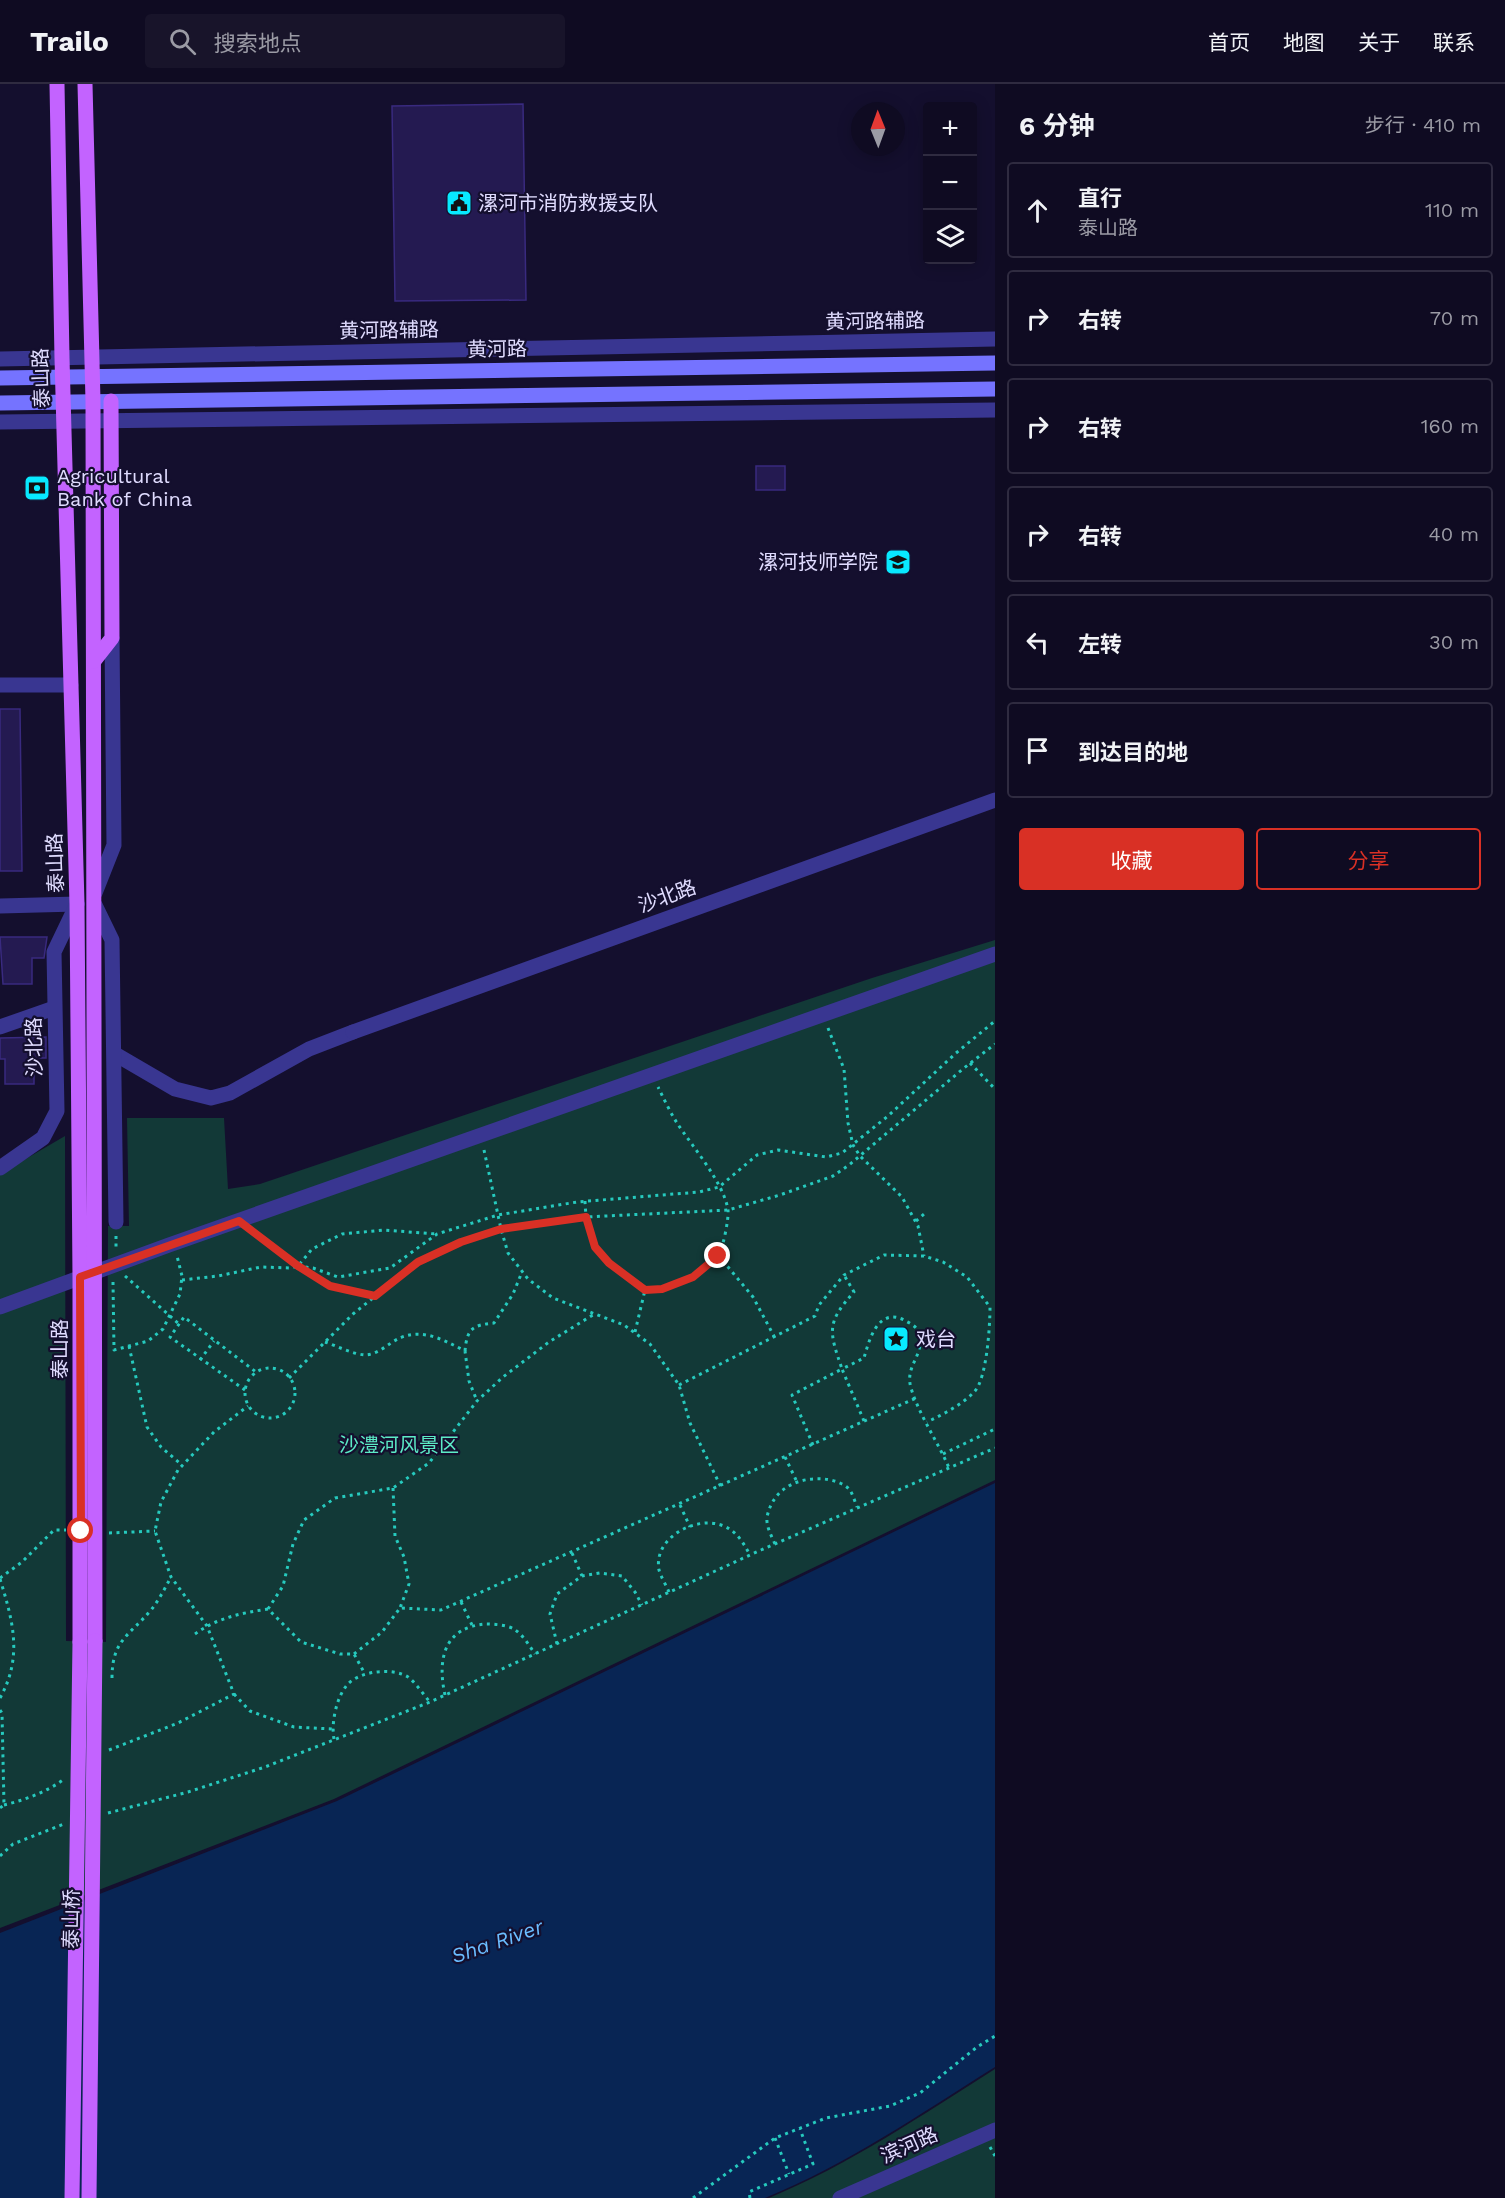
<!DOCTYPE html>
<html lang="zh">
<meta charset="utf-8">
<style>
:root{--surface:#0f0b22;--page:#18142a;--text:#f1f3f6;--muted:#9b9ba5;--line:#2f2b40;--accent:#d93025}
body{margin:0;font-family:"Work Sans","Noto Sans SC",sans-serif;background:var(--page);color:var(--text)}
.controls{position:absolute;right:18px;top:18px;display:grid;overflow:hidden;border-radius:6px;box-shadow:0 3px 15px #0003}
.controls button{width:54px;height:54px;display:grid;place-items:center;padding:0;border:0;border-bottom:2px solid var(--line);background:var(--surface);color:var(--text);font:30px sans-serif}
.compass{position:absolute;left:851px;top:18px;width:54px;height:54px;border-radius:50%;background:var(--surface);box-shadow:0 3px 15px #0003;rotate:359deg}
.stop{position:absolute;width:18px;height:18px;margin:-14px;border:4px solid #d93025;border-radius:50%;background:#fff}
.stop.end{background:#d93025;border-color:#fff;box-shadow:0 2px 6px #0008}
.list{margin:0;padding:0;list-style:none}
h2{display:flex;justify-content:space-between;align-items:center;height:78px;margin:0;padding:0 24px;font-size:26px}
h2 small{font-size:20px;font-weight:400;color:var(--muted)}
.list li{display:grid;grid-template-columns:39px 1fr auto;gap:18px;align-items:center;box-sizing:border-box;height:96px;margin:0 12px 12px;padding:0 12px;border:2px solid var(--line);border-radius:6px}
.list b{display:block;font-size:22px;white-space:nowrap}
.list p{margin:0;font-size:20px;white-space:nowrap;color:var(--muted)}
.list em{font-size:20px;font-style:normal;color:var(--muted)}
.actions{display:flex;gap:12px;padding:18px 24px}
.actions a{flex:1;padding:14px 0;border:2px solid var(--accent);border-radius:6px;text-align:center;font-size:21px;color:var(--accent)}
.actions .main{background:var(--accent);color:#fff}
.icon{flex:none;width:33px;height:33px;fill:none;stroke:currentColor;stroke-width:2;stroke-linecap:round;stroke-linejoin:round}
.map{position:relative;flex:none;width:995px;height:2114px;overflow:hidden}
header{display:flex;align-items:center;gap:36px;box-sizing:border-box;height:84px;padding:0 30px;background:var(--surface);border-bottom:2px solid var(--line)}
header strong{font-size:28px}
nav{display:flex;gap:33px;margin-inline-start:auto;font-size:21px}
.search{width:420px;height:54px;background:var(--page);display:flex;align-items:center;gap:15px;box-sizing:border-box;padding:0 21px;border-radius:6px;color:var(--muted);font-size:22px}
main{display:flex}
aside{flex:1;background:var(--surface)}
.map>svg:first-child{display:block}
.green{fill:#123937}
.water{fill:#082554}
.building{fill:#241a51;stroke:#392a7f;stroke-width:1.5}
.lines{fill:none;stroke-linecap:round;stroke-linejoin:round}
.path{stroke:#26cabe;stroke-width:3;stroke-dasharray:3 4.5;stroke-linecap:butt}
.minor{stroke:#393691;stroke-width:15}
.tertiary{stroke:#393691;stroke-width:15}
.secondary{stroke:#7573ff;stroke-width:15}
.primary{stroke:#c363ff;stroke-width:15}
.primary-bridge{stroke:#c363ff;stroke-width:15}
.route{stroke:#d93025;stroke-width:8}
.labels{text-anchor:middle;dominant-baseline:central;stroke-width:4.5;stroke-linejoin:round;paint-order:stroke}
.poi-label{font-size:20px;fill:#e0dcff;stroke:#140f2e;text-anchor:start}
.street-label{font-size:20px;fill:#e0dcff;stroke:#140f2e}
.park-label{font-size:20px;fill:#5cebc6;stroke:#140f2e}
.water-label{font-size:21px;font-style:italic;fill:#6abcff;stroke:#140f2e}
</style>
<header>
<strong>Trailo</strong>
<div class="search"><svg class="icon" aria-label="search" viewBox="0 0 24 24"><circle cx="10" cy="10" r="6"/><path d="M15 15l6 6"/></svg>搜索地点</div>
<nav><a>首页</a><a>地图</a><a>关于</a><a>联系</a></nav>
</header>
<main>
<div class="map">
<svg width="995" height="2114" viewBox="0 0 995 2114">
<rect width="100%" height="100%" fill="#140f2e"/>
<g class="green">
<path d="M995 856V1396L334 1715 0 1844V1090L65 1052 66 1557 106 1558 108 1142H129L127 1034H224L228 1105 260 1100 872 894Z"/>
<path d="M995 1985V2114H769C849 2081 922 2031 995 1985Z"/>
</g>
<path class="water" d="M995 1399V1983C920 2030 846 2081 765 2114H0V1849L337 1717Z"/>
<g class="building">
<path d="M523 20 526 216 395 217 392 22Z"/>
<rect x="756" y="382" width="29" height="24"/>
<path d="M0 625H20L22 787H0Z"/>
<path d="M0 853H47L44 874H32V900H3Z"/>
<path d="M46 953V974H34V1000H5V975H0V954Z"/>
</g>
<g class="lines">
<g class="path">
<path d="M828 944 844 985 848 1039 853 1061 860 1072 902 1113 918 1142 924 1172"/>
<path d="M970 979 995 1005"/>
<path d="M484 1066 501 1145 508 1169 528 1195 553 1214 624 1241 650 1260 679 1301 690 1339 721 1403"/>
<path d="M585 1117C586 1154 599 1172 628 1193 633 1197 640 1204 647 1205 665 1209 709 1187 719 1171 723 1163 729 1135 728 1126 724 1099 692 1062 677 1039 670 1028 664 1015 658 1003"/>
<path d="M916 1137 924 1130"/>
<path d="M252 1147 298 1182 330 1202 375 1212"/>
<path d="M116 1152V1167"/>
<path d="M718 1171 753 1213 775 1254"/>
<path d="M298 1182 313 1184 338 1193 390 1184 437 1150 498 1131 577 1118 699 1108 719 1103 757 1071 778 1066 826 1073 842 1069 888 1032 956 969 995 937"/>
<path d="M125 1192 179 1240"/>
<path d="M182 1196 218 1192 261 1183 291 1184 298 1182 312 1165 342 1150 384 1146 436 1150"/>
<path d="M113 1198 114 1266 148 1257 163 1245 180 1210 182 1192 177 1172"/>
<path d="M635 1248 645 1206"/>
<path d="M325 1258C337 1262 352 1270 365 1271 374 1271 384 1264 391 1259 417 1241 440 1254 465 1267L469 1297 477 1317"/>
<path d="M129 1262 147 1343 161 1363 182 1381"/>
<path d="M465 1267C467 1245 472 1241 494 1239L513 1210 522 1188"/>
<path d="M200 1276 214 1257"/>
<circle cx="270" cy="1309" r="25"/>
<path d="M289 1294 353 1230 418 1178 461 1158 501 1145 586 1133 728 1126 780 1111 833 1092 849 1081 964 984 995 960"/>
<path d="M679 1301 815 1232 819 1221 844 1191 884 1171 924 1172 943 1178 967 1193 990 1223C990 1241 987 1293 975 1307 963 1320 944 1330 927 1338"/>
<path d="M245 1306 170 1253 184 1233 256 1288"/>
<path d="M864 1337 842 1285 864 1274C869 1256 878 1223 904 1236 909 1239 915 1241 918 1247 927 1271 904 1280 911 1304 919 1331 938 1358 949 1384"/>
<path d="M813 1361 792 1311 842 1285C829 1247 826 1239 854 1208L844 1191"/>
<path d="M943 1370 995 1345"/>
<path d="M785 1373 797 1398"/>
<path d="M393 1404 395 1452 404 1473 409 1500 400 1524"/>
<path d="M680 1421 690 1443"/>
<path d="M109 1449 155 1447"/>
<path d="M775 1460C771 1451 766 1442 767 1433 773 1404 798 1393 824 1395 833 1396 844 1399 850 1406 853 1411 855 1418 857 1423"/>
<path d="M572 1469 582 1492"/>
<path d="M0 1494 22 1478 54 1446H66"/>
<path d="M0 1495C13 1537 23 1573 0 1614"/>
<path d="M669 1508C666 1501 661 1493 659 1486 653 1454 695 1432 721 1441 736 1446 743 1458 750 1471"/>
<path d="M461 1518 472 1541"/>
<path d="M268 1525 283 1502 293 1460 304 1436 335 1414 393 1404 429 1379 477 1317 503 1293 549 1258 596 1229"/>
<path d="M195 1550C217 1534 241 1529 268 1525L301 1558 340 1570H354L365 1590"/>
<path d="M557 1560 550 1530 557 1510 582 1492 600 1489 622 1492 635 1508 642 1521"/>
<path d="M354 1570 382 1548 400 1524 441 1526 916 1314"/>
<path d="M112 1594C112 1556 129 1552 151 1526 159 1516 165 1504 171 1493"/>
<path d="M234 1610 250 1627 294 1643 332 1645"/>
<path d="M445 1611C437 1575 444 1543 486 1540 494 1540 507 1541 514 1545 523 1551 529 1561 535 1570"/>
<path d="M0 1626 2 1629 4 1721 0 1724"/>
<path d="M334 1655C331 1640 336 1614 347 1601 359 1587 392 1583 408 1593 416 1599 423 1610 430 1618"/>
<path d="M109 1666 178 1639 234 1610 207 1542 171 1493 155 1447 161 1418 178 1386 214 1348 248 1322"/>
<path d="M4 1721C25 1716 46 1708 63 1696"/>
<path d="M108 1729 188 1708 265 1683 430 1618 761 1466 995 1364"/>
<path d="M0 1772 13 1760 64 1740"/>
<path d="M775 2054 789 2090"/>
<path d="M990 2063 995 2072"/>
<path d="M693 2114 775 2054 826 2034 890 2022 920 2009 977 1963 995 1952"/>
<path d="M750 2114 749 2108 813 2080 800 2045"/>
</g>
<g class="minor">
<path d="M0 275 995 255"/>
<path d="M0 338 995 326"/>
<path d="M0 601H71"/>
<path d="M95 809 114 761 112 554"/>
<path d="M0 822 77 820"/>
<path d="M0 943 54 924"/>
<path d="M115 970 175 1005 211 1014 230 1009 309 965 353 948"/>
<path d="M0 1223 169 1161 995 870"/>
<path d="M840 2114 995 2046"/>
</g>
<g class="tertiary">
<path d="M95 821 112 856 116 1138"/>
<path d="M353 948 995 716"/>
<path d="M0 1084 43 1054 57 1027 54 868 77 820"/>
</g>
<g class="secondary">
<path d="M0 294 995 279"/>
<path d="M0 319 995 305"/>
</g>
<g class="primary">
<path d="M57 0 62 274 77 820 80 1193V1558"/>
<path d="M85 0 93 317 95 1557"/>
<path d="M94 577 112 554 111 317"/>
</g>
<g class="primary-bridge">
<path d="M72 2114 80 1558"/>
<path d="M89 2114 95 1557"/>
</g>
</g>
<g class="lines">
<path class="route" d="M81 1447 80 1193 239 1137 298 1182 330 1202 375 1212 418 1178 461 1158 501 1145 586 1133 595 1163 609 1179 645 1206 662 1205 693 1193 718 1172"/>
</g>
<defs>
<g id="civic-square" transform="scale(1.35)"><rect x="-9" y="-9" width="18" height="18" rx="4" fill="#08e9ff" stroke="#140f2e"/><path d="M-.6-6.5H3V-4.5H.6V-3L4-1V1h2V6H-6V1h2V-1L-.6-3ZM-1.2 2.5V6h2.4V2.5Z" fill="#111"/></g>
<g id="bank-square" transform="scale(1.35)"><rect x="-9" y="-9" width="18" height="18" rx="4" fill="#08e9ff" stroke="#140f2e"/><path d="M-6-4H6V4H-6ZM0-2.3a2.3 2.3 0 1 0 0 4.6a2.3 2.3 0 1 0 0-4.6Z" fill="#111"/></g>
<g id="university-square" transform="scale(1.35)"><rect x="-9" y="-9" width="18" height="18" rx="4" fill="#08e9ff" stroke="#140f2e"/><path d="M0-5L7-2L0 1L-7-2ZM-4 1L0 2.5L4 1V4Q0 6-4 4Z" fill="#111"/></g>
<g id="sight-square" transform="scale(1.35)"><rect x="-9" y="-9" width="18" height="18" rx="4" fill="#08e9ff" stroke="#140f2e"/><path d="M0-6L1.8-2.2L6-1.7L2.9 1.2L3.7 5.4L0 3.3L-3.7 5.4L-2.9 1.2L-6-1.7L-1.8-2.2Z" fill="#111"/></g>
</defs>
<g fill-rule="evenodd">
<use href="#civic-square" x="459" y="119"/>
<use href="#bank-square" x="37" y="404"/>
<use href="#university-square" x="898" y="478"/>
<use href="#sight-square" x="896" y="1255"/>
</g>
<g class="labels">
<g class="poi-label">
<text x="478" y="119">漯河市消防救援支队</text>
<text x="57" y="392">Agricultural<tspan x="57" dy="23">Bank of China</tspan></text>
<text x="878" y="478" text-anchor="end">漯河技师学院</text>
<text x="916" y="1255">戏台</text>
</g>
<g class="street-label">
<text transform="translate(875 237) rotate(-1)">黄河路辅路</text>
<text transform="translate(389 246) rotate(-1)">黄河路辅路</text>
<text transform="translate(497 265) rotate(-1)">黄河路</text>
<text transform="translate(41 294) rotate(-92)">泰山路</text>
<text transform="translate(55 779) rotate(-92)">泰山路</text>
<text transform="translate(667 812) rotate(-20)">沙北路</text>
<text transform="translate(34 963) rotate(-91)">沙北路</text>
<text transform="translate(60 1265) rotate(-90)">泰山路</text>
<text transform="translate(71 1835) rotate(-89)">泰山桥</text>
<text transform="translate(909 2061) rotate(-24)">滨河路</text>
</g>
<g class="park-label">
<text x="399" y="1361">沙澧河风景区</text>
</g>
<g class="water-label">
<text transform="translate(497 1857) rotate(-19)">Sha River</text>
</g>
</g>
</svg>
<div class="controls">
<button>+</button>
<button>−</button>
<button><svg class="icon" aria-label="layers" viewBox="0 0 24 24"><path d="M12 4l9 5-9 5-9-5zM3 14l9 5 9-5"/></svg></button>
</div>
<svg class="compass" viewBox="-18 -18 36 36"><path d="M0-13l5 13h-10z" fill="#e53935"/><path d="M0 13l5-13h-10z" fill="#9b9ba5"/></svg>
<div class="stop" style="left:81px;top:1447px"></div>
<div class="stop end" style="left:718px;top:1172px"></div>
</div>
<aside>
<h2>6 分钟<small>步行 · 410 m</small></h2>
<ul class="list">
<li><svg class="icon" aria-label="ahead" viewBox="0 0 24 24"><path d="M12 20V5M6 11l6-6 6 6"/></svg><div><b>直行</b><p>泰山路</p></div><em>110 m</em></li>
<li><svg class="icon" aria-label="right" viewBox="0 0 24 24"><path d="M7 20v-9h11M14 6l5 5-5 5"/></svg><div><b>右转</b></div><em>70 m</em></li>
<li><svg class="icon" aria-label="right" viewBox="0 0 24 24"><path d="M7 20v-9h11M14 6l5 5-5 5"/></svg><div><b>右转</b></div><em>160 m</em></li>
<li><svg class="icon" aria-label="right" viewBox="0 0 24 24"><path d="M7 20v-9h11M14 6l5 5-5 5"/></svg><div><b>右转</b></div><em>40 m</em></li>
<li><svg class="icon" aria-label="left" viewBox="0 0 24 24"><path d="M17 20v-9H6M10 6l-5 5 5 5"/></svg><div><b>左转</b></div><em>30 m</em></li>
<li><svg class="icon" aria-label="arrive" viewBox="0 0 24 24"><path d="M6 21V4h12l-3 4 3 4H6"/></svg><div><b>到达目的地</b></div></li>
</ul>
<div class="actions"><a class="main">收藏</a><a>分享</a></div>
</aside>
</main>
